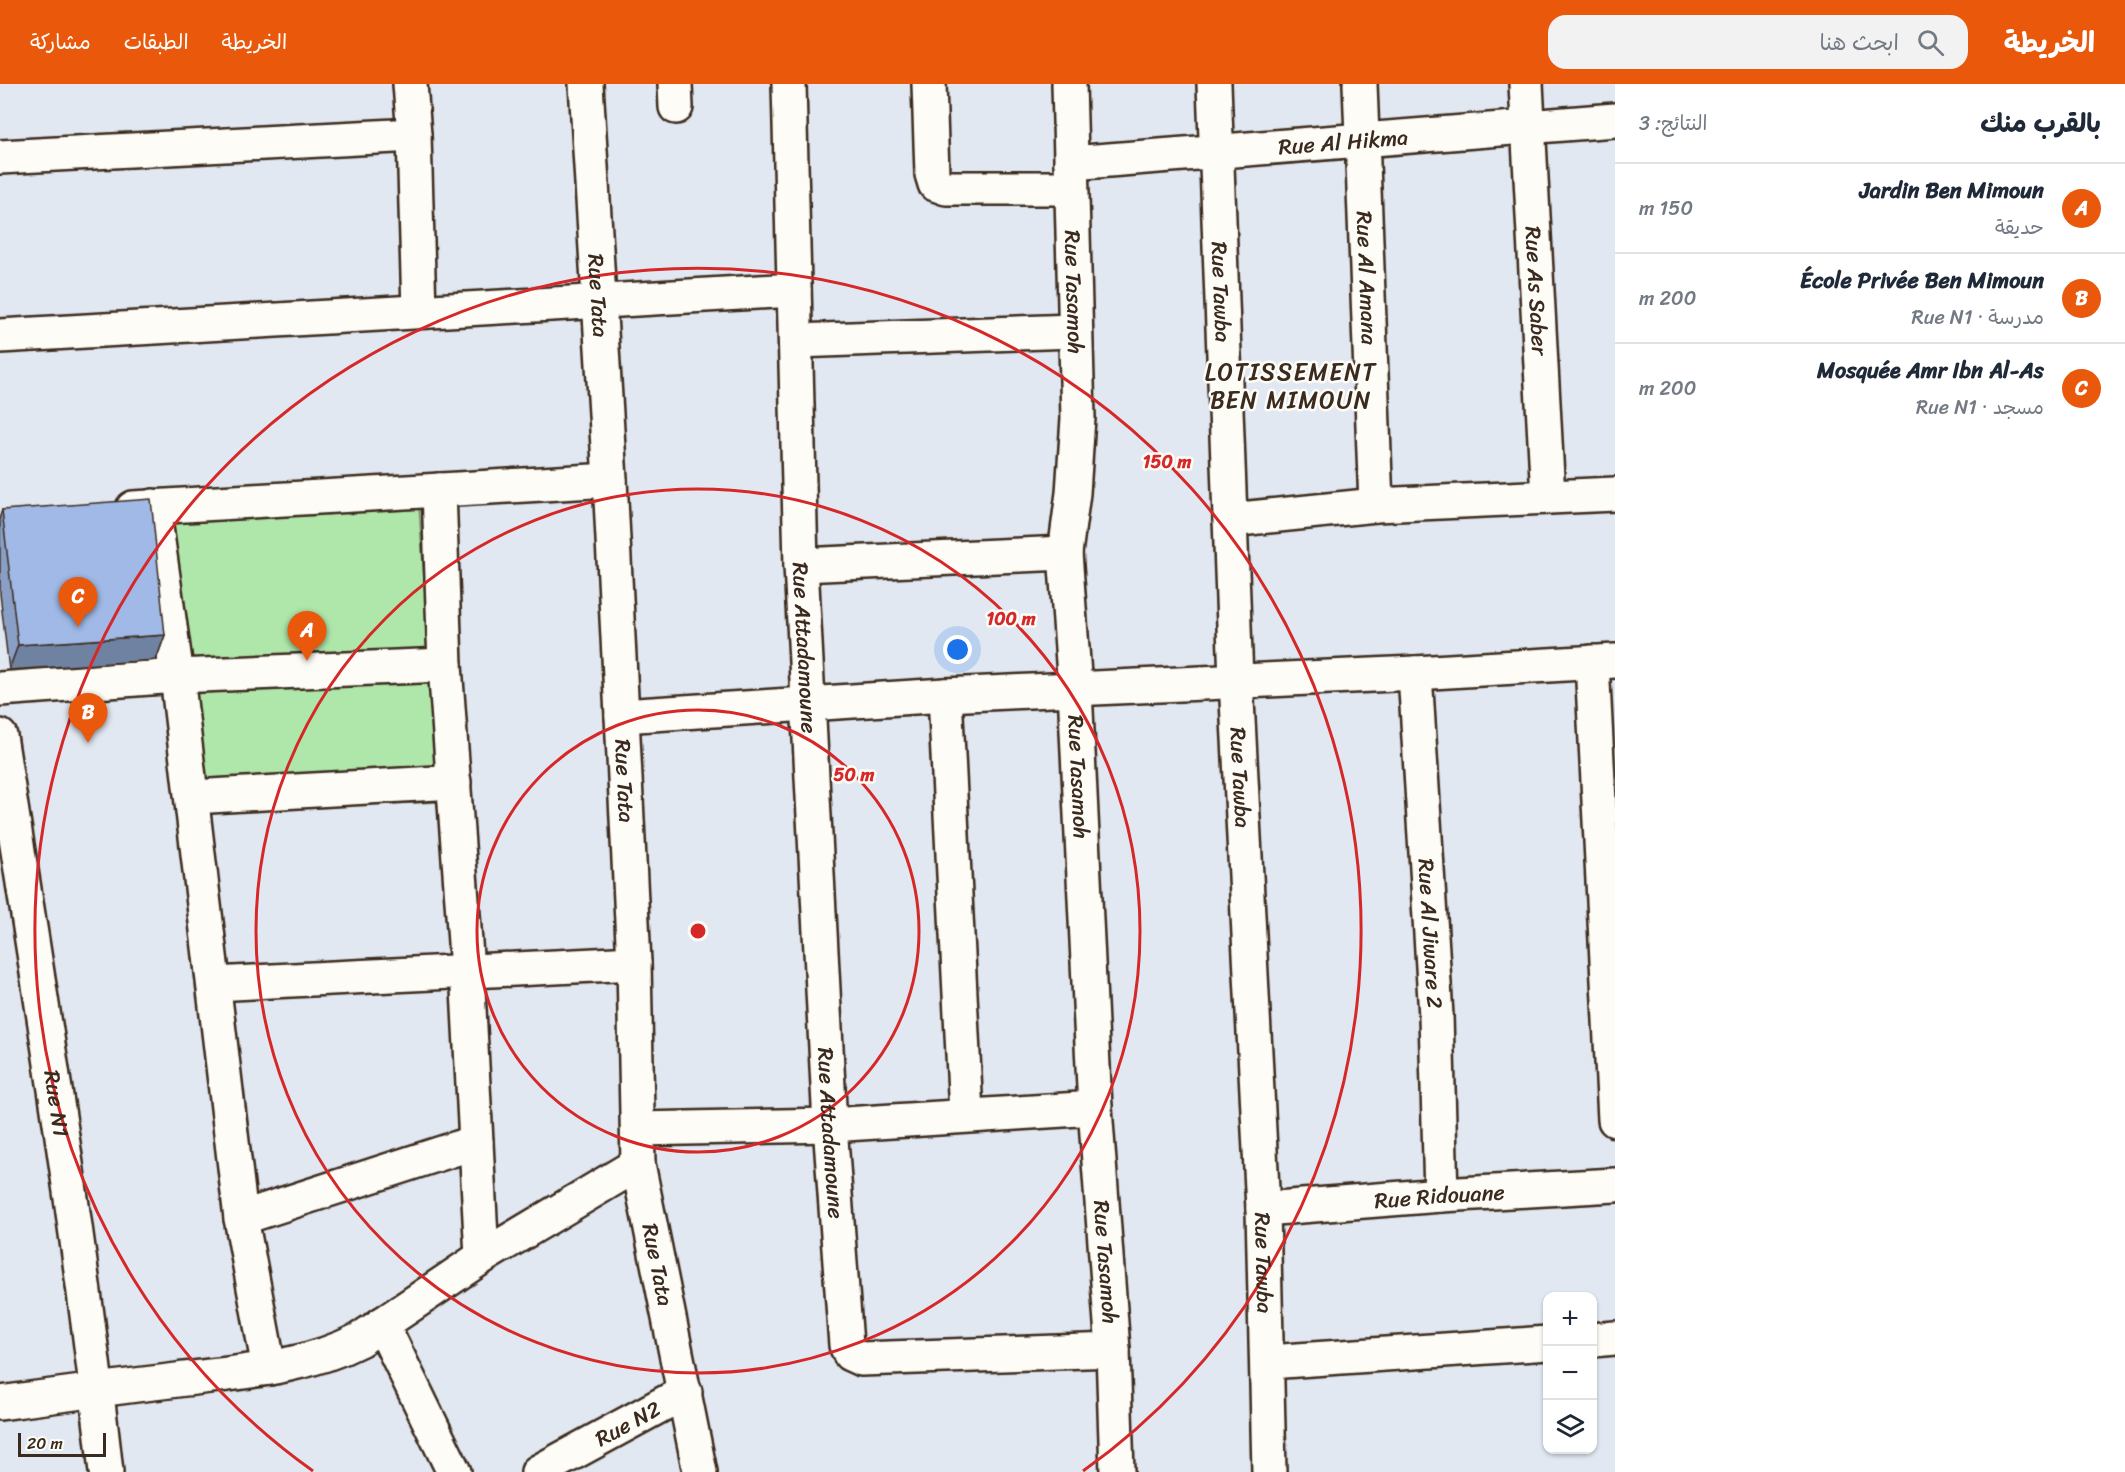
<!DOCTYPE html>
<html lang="ar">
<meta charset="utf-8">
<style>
:root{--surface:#fff;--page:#f2f2f3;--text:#1f2937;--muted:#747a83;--line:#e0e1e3;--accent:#ea580c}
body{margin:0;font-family:Sriracha,"Playpen Sans Arabic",sans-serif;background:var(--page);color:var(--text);direction:rtl}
.controls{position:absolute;right:18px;bottom:18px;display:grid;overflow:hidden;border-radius:12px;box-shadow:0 2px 4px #0004}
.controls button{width:54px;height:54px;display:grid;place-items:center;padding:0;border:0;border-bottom:2px solid var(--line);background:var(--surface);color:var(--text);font:30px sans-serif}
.scale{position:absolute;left:18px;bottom:15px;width:88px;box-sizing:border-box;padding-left:6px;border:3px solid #3b2a1e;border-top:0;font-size:16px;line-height:21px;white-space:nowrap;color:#3b2a1e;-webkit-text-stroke:4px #fdfcf7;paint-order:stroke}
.you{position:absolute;left:958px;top:566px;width:21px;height:21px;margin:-15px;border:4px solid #fff;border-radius:50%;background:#1a73e8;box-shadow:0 0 0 9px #1a73e833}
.badge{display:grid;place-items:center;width:39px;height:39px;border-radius:50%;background:var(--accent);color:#fff;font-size:20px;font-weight:700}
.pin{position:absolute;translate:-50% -50px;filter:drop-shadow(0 2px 3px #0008)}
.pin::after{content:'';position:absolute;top:32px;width:21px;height:18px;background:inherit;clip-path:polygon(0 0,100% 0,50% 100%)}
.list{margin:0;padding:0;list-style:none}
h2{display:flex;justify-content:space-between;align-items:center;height:78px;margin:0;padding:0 24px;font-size:26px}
h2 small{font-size:20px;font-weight:400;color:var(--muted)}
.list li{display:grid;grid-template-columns:39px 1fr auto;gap:18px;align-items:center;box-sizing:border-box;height:90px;padding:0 24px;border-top:2px solid var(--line)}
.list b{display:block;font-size:22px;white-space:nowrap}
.list p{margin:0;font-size:20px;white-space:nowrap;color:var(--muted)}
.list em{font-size:20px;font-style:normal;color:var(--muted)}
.icon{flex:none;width:33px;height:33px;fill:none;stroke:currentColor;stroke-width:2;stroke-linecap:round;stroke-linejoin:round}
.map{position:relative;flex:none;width:1615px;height:1388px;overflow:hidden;direction:ltr}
header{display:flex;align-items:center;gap:36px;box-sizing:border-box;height:84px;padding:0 30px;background:var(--accent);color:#fff}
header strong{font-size:28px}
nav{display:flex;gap:33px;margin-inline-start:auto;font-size:21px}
.search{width:420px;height:54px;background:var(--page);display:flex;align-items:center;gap:15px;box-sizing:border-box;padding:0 21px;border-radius:18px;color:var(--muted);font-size:22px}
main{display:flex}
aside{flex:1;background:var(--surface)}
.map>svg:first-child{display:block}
.green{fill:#afe7ab;stroke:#758864;stroke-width:1.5}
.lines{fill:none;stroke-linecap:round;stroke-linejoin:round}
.minor-casing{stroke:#3b2a1e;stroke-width:38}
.minor{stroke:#fdfcf7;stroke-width:33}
.wall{fill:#8a9fc6;stroke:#3b2a1e;stroke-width:1.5}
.shaded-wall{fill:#7082a1;stroke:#3b2a1e;stroke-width:1.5}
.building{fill:#a0b9e6;stroke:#3b2a1e;stroke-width:1.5}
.ring{fill:none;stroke:#d62828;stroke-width:3}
.labels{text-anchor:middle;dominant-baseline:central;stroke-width:5;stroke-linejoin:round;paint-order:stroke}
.street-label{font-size:22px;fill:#3b2a1e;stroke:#fdfcf7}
.neighbourhood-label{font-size:24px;letter-spacing:1.5px;fill:#3b2a1e;stroke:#fdfcf7}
.centre{fill:#d62828;stroke:#fdfcf7;stroke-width:3}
.ring-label{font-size:18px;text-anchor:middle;font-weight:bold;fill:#d62828;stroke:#fdfcf7;stroke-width:5;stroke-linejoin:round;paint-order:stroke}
</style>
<header>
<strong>الخريطة</strong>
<div class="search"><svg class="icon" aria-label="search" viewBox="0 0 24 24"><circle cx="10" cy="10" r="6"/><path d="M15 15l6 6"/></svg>ابحث هنا</div>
<nav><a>الخريطة</a><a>الطبقات</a><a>مشاركة</a></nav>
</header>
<main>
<aside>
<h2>بالقرب منك<small>النتائج: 3</small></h2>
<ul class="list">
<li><span class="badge">A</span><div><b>Jardin Ben Mimoun</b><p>حديقة</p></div><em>150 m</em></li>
<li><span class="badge">B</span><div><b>École Privée Ben Mimoun</b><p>مدرسة · Rue N1</p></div><em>200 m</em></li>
<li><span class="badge">C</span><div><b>Mosquée Amr Ibn Al-As</b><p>مسجد · Rue N1</p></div><em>200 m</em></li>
</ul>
</aside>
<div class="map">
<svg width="1615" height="1388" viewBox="0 0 1615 1388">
<rect width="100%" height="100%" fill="#e1e8f2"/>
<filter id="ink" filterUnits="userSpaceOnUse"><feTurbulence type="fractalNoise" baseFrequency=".0167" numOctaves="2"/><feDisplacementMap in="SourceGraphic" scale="12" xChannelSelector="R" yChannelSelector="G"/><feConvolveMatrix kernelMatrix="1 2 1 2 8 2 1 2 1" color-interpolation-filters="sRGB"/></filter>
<g filter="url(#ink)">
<path class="green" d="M419 422 439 718 209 727 161 436Z"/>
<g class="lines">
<g class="minor-casing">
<g id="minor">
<path d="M410 0 414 51 419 227"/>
<path id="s1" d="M586 0 610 396 622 632 634 879 638 1080 700 1388"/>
<path d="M675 0 676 23"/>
<path id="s2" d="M789 0 801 481 830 1041 846 1261 850 1270 861 1275 1113 1266"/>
<path d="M929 0 932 90 935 100 946 104H1071"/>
<path id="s3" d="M1069 0 1078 334 1073 409 1065 469 1075 605 1095 1024 1113 1266 1117 1388"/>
<path id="s4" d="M1214 0 1236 596 1263 1125 1269 1388"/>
<path id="s5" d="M1360 0 1376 421"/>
<path id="s6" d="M1526 0 1548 413"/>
<path d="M0 73 414 51"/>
<path id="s7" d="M1071 79 1615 36"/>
<path d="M0 252 794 206"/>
<path d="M796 257 1074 247"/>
<path d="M439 406 445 581 467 886 482 1173"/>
<path d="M153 422 177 592 241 1134 269 1284"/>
<path d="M133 424 610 396"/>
<path d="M1230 436 1376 421 1615 410"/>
<path d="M801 481 1065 469"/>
<path d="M1592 578 1615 1036"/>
<path id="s8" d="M1415 589 1436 932 1441 1111"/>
<path d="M0 605 177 592 445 581"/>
<path d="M945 611 966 1030"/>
<path d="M622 632 945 611 1415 589 1615 577"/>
<path id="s9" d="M0 652C38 897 79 1142 106 1388"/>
<path d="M192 713 454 698"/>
<path d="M214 900 634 879"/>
<path d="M638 1045 830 1041 1095 1024"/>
<path id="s10" d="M1263 1125 1441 1111 1615 1101"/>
<path d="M241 1134 476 1058"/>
<path d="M382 1240 454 1388"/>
<path d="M1592 1256 1615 1254"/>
<path d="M1268 1278 1548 1259"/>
<path d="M0 1319C59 1311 118 1303 177 1296 238 1288 303 1285 359 1256L482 1173 638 1080"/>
<path id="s11" d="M538 1388 685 1308"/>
</g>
</g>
<use href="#minor" class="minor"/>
</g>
<path class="wall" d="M2 426 165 551 156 576 9 586 0 510V432Z"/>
<path class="shaded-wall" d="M165 551 156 576 9 586 18 561Z"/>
<path class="building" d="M151 415 165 551 18 561 2 426Z"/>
</g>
<g class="ring">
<circle cx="698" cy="847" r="221"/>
<circle cx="698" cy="847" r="442"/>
<path d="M313 1387A663 663 0 1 1 1083 1387"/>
</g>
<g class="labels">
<g class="street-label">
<text stroke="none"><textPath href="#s7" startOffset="273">Rue Al Hikma</textPath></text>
<text stroke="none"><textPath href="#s5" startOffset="194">Rue Al Amana</textPath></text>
<text stroke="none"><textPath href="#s6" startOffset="207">Rue As Saber</textPath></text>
<text stroke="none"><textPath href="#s4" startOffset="208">Rue Tawba</textPath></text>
<text stroke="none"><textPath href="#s3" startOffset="208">Rue Tasamoh</textPath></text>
<text stroke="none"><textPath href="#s1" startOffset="212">Rue Tata</textPath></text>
<text stroke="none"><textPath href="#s2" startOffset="564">Rue Attadamoune</textPath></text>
<text stroke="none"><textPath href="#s3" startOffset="694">Rue Tasamoh</textPath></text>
<text stroke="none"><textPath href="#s4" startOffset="694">Rue Tawba</textPath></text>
<text stroke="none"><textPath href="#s1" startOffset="698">Rue Tata</textPath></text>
<text stroke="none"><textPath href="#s8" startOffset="261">Rue Al Jiware 2</textPath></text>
<text stroke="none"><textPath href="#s9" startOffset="372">Rue N1</textPath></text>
<text stroke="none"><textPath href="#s2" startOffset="1050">Rue Attadamoune</textPath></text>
<text stroke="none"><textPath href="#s10" startOffset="177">Rue Ridouane</textPath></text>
<text stroke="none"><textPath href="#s3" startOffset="1180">Rue Tasamoh</textPath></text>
<text stroke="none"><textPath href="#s4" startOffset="1180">Rue Tawba</textPath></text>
<text stroke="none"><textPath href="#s1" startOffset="1184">Rue Tata</textPath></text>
<text stroke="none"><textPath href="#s11" startOffset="102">Rue N2</textPath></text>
</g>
<g class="neighbourhood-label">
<text x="1291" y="288">LOTISSEMENT<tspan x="1291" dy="28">BEN MIMOUN</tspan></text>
</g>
</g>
<circle cx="698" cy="847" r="9" class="centre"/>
<g class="ring-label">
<text x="1167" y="384">150 m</text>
<text x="1011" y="541">100 m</text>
<text x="854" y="697">50 m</text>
</g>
</svg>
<div class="controls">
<button>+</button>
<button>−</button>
<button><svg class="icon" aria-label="layers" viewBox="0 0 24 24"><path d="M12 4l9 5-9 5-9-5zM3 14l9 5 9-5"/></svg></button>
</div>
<div class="scale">20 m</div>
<div class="you"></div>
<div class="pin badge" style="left:307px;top:577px">A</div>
<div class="pin badge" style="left:88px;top:659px">B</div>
<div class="pin badge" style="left:78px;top:543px">C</div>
</div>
</main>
